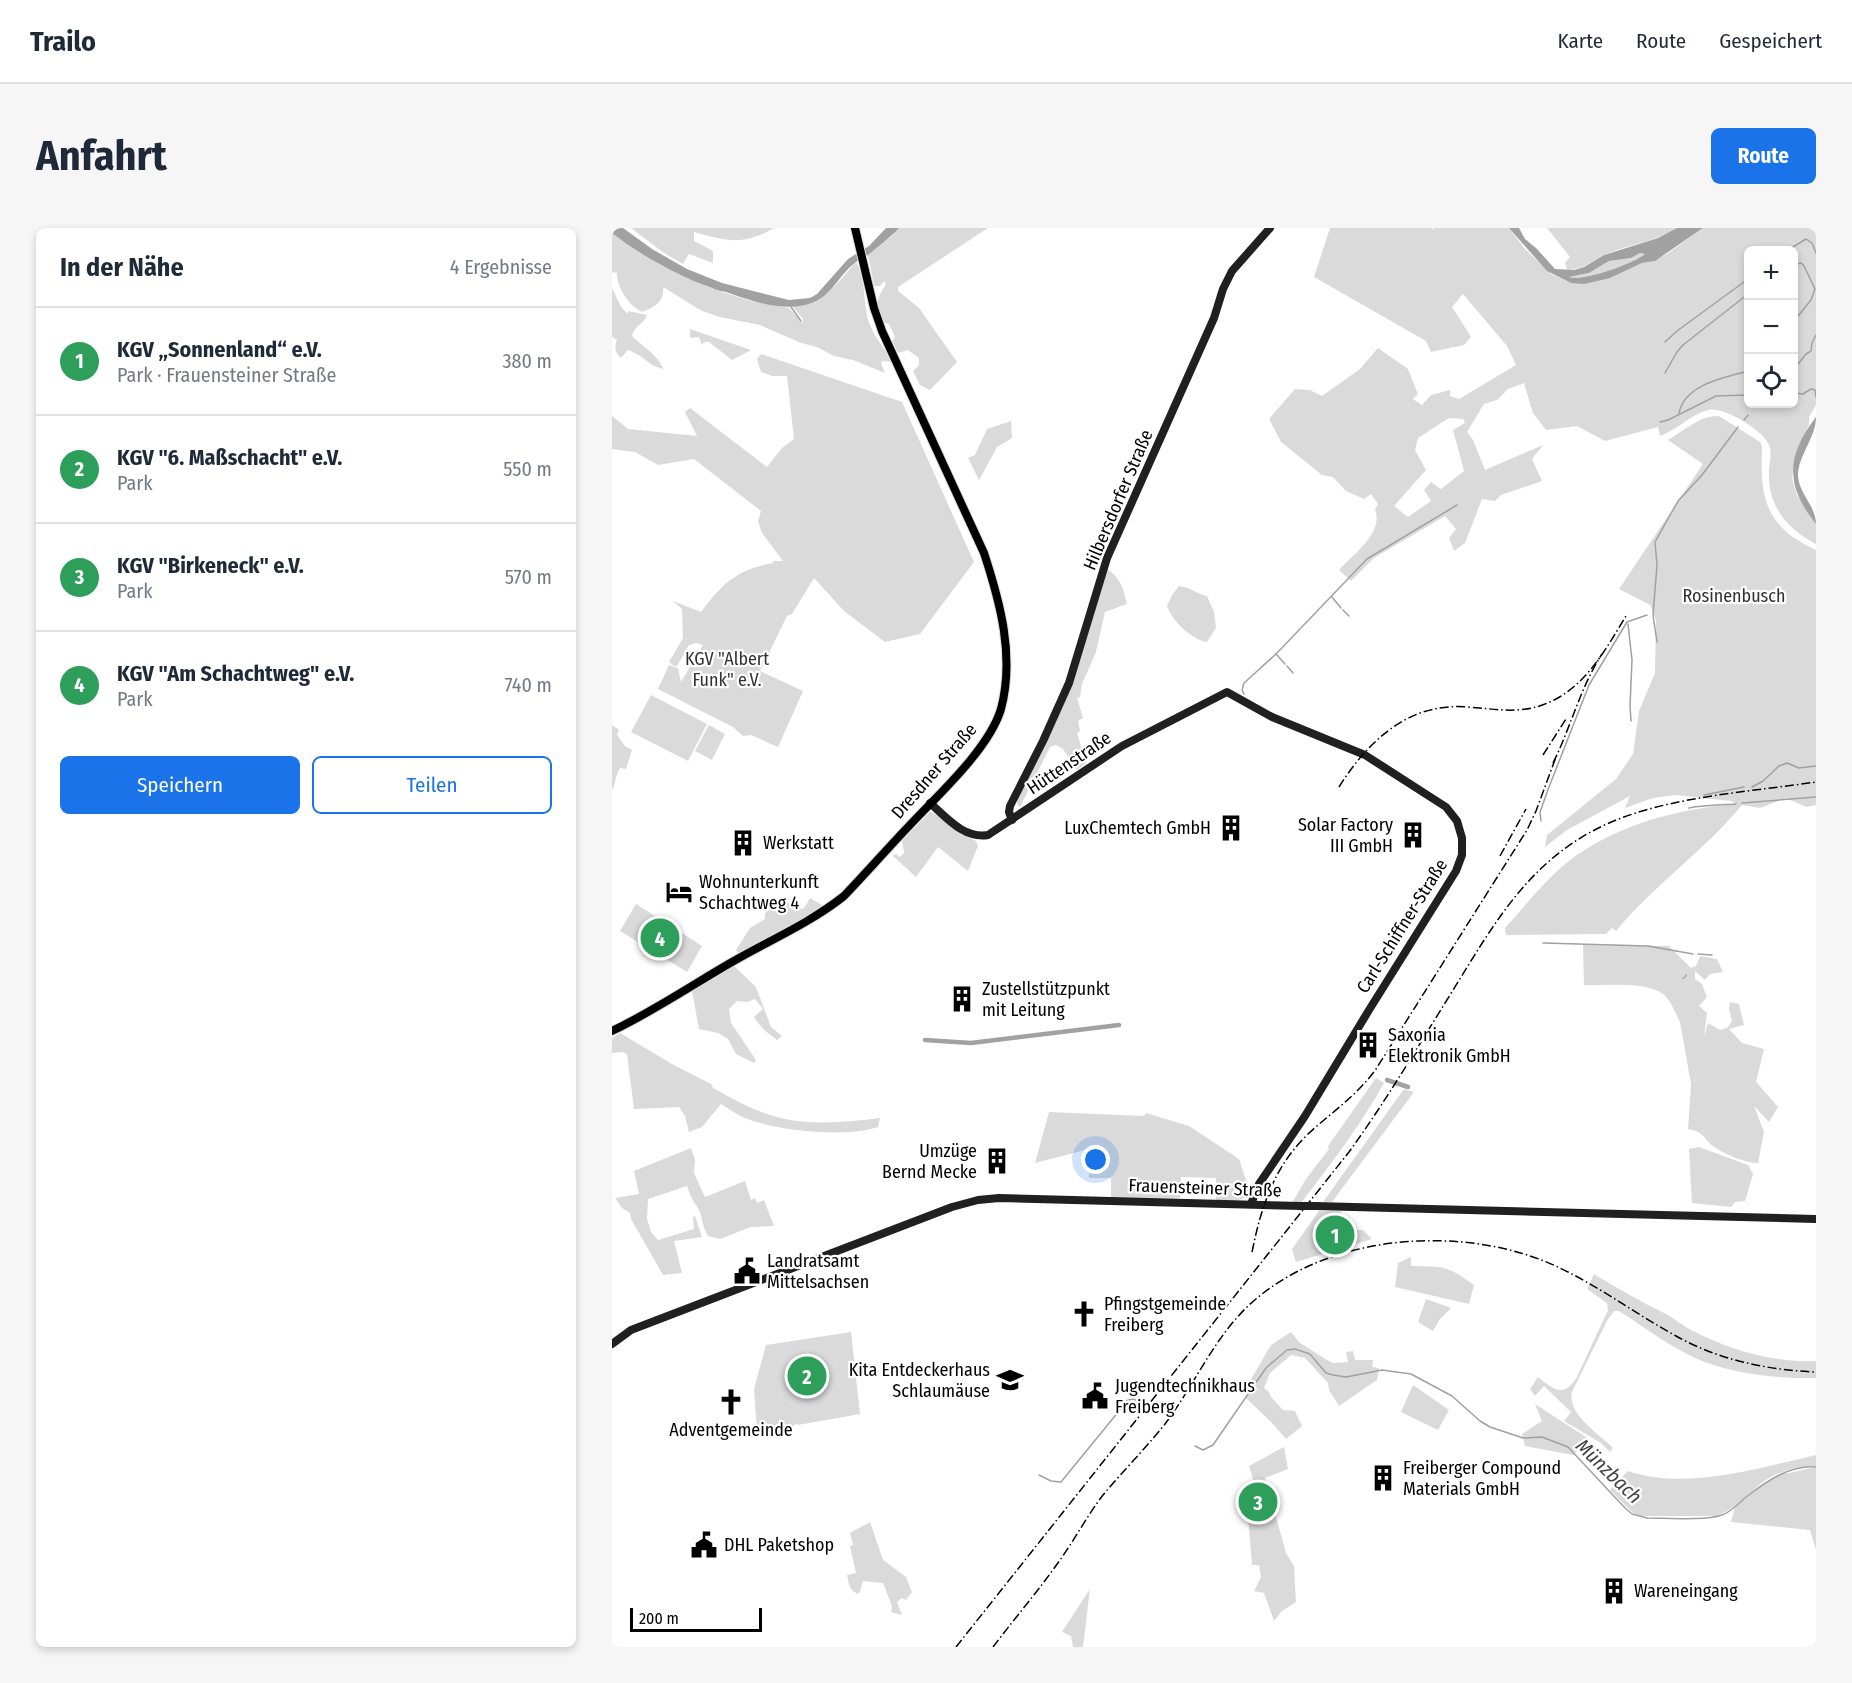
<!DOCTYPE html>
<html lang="de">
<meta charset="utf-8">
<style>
:root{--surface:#fff;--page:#f6f6f7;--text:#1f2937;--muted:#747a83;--line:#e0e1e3;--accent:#1a73e8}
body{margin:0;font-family:"Fira Sans Condensed",sans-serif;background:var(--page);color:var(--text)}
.controls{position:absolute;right:18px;top:18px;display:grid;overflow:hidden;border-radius:9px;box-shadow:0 3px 9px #0003}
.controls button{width:54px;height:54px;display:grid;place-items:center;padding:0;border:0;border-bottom:2px solid var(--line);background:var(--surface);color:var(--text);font:30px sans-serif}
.scale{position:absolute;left:18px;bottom:15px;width:132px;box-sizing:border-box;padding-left:6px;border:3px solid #000;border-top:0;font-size:16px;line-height:21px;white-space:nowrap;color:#000;-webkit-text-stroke:4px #fff;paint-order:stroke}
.you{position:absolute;left:484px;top:932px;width:21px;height:21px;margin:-15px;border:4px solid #fff;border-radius:50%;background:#1a73e8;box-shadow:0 0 0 9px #1a73e833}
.badge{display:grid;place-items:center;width:39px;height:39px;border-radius:50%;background:var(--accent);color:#fff;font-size:20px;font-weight:700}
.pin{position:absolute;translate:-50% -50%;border:3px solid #fff;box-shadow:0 2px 6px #0006}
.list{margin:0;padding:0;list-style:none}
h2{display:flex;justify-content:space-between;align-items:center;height:78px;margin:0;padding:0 24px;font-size:26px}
h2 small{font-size:20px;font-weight:400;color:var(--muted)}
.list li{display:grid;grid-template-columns:39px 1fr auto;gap:18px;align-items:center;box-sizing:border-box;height:108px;padding:0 24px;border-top:2px solid var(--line)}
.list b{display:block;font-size:22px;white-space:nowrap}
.list p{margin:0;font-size:20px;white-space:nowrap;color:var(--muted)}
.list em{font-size:20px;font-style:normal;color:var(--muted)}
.actions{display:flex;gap:12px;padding:18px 24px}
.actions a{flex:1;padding:14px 0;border:2px solid var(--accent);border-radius:9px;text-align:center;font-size:21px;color:var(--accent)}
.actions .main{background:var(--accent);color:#fff}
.icon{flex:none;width:33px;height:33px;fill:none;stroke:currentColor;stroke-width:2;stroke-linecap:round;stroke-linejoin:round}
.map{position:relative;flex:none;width:1204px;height:1419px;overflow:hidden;border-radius:9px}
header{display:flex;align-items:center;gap:36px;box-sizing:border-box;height:84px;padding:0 30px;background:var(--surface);border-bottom:2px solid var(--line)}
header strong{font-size:28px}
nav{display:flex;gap:33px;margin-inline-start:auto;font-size:21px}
.intro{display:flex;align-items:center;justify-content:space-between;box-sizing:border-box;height:144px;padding:0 36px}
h1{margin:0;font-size:42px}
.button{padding:15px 27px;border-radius:9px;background:var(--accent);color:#fff;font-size:21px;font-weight:700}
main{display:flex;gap:36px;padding:0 36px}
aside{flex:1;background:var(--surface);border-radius:9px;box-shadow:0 3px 9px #0003}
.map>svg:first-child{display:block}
.green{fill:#dadada;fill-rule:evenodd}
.water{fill:#a1a1a1;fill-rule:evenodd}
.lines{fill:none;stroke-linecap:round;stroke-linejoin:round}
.stream{stroke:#a1a1a1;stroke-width:1.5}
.canal{stroke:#a1a1a1;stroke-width:4.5}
.primary-casing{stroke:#dbdbdb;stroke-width:10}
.secondary{stroke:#202020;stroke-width:8}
.primary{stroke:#000;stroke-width:8}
.rail{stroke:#000;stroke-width:1.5;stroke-dasharray:9 3 1.5 3;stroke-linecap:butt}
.secondary-bridge{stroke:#202020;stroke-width:8}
.labels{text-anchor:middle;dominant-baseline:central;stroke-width:4.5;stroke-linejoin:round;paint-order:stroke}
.street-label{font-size:18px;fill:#000;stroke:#fff}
.park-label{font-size:18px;fill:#313131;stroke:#fff}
.poi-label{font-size:18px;fill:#000;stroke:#fff;text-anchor:start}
.water-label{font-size:20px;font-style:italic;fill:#424242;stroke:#fff}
</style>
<header>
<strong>Trailo</strong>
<nav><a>Karte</a><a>Route</a><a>Gespeichert</a></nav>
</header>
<div class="intro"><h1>Anfahrt</h1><a class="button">Route</a></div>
<main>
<aside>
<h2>In der Nähe<small>4 Ergebnisse</small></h2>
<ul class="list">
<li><span class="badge" style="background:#2e9e5b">1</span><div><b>KGV „Sonnenland“ e.V.</b><p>Park · Frauensteiner Straße</p></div><em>380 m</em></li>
<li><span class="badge" style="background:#2e9e5b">2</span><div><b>KGV &quot;6. Maßschacht&quot; e.V.</b><p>Park</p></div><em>550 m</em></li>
<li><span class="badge" style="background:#2e9e5b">3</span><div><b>KGV &quot;Birkeneck&quot; e.V.</b><p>Park</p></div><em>570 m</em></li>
<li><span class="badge" style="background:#2e9e5b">4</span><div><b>KGV &quot;Am Schachtweg&quot; e.V.</b><p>Park</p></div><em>740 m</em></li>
</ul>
<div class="actions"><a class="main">Speichern</a><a>Teilen</a></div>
</aside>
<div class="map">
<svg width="1204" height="1419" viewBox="0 0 1204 1419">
<rect width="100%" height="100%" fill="#fff"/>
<g class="green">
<path d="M19 0H162C132 18 114 13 82 4V13L101 23V35L77 26 71 36 52 25Z"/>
<path d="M287 0H376L286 59V63L307 80 345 134 318 162 308 157 301 143 307 137V130L296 122 286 125 280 113 283 109 277 96 270 94C264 75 264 72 274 56L272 53 268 58H262L256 27 279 9Z"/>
<path d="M718 0H820L822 2V0H897L913 21 939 46 959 55 998 50 1030 35 1039 34 1055 26 1091 0H1204V177L1197 189V197L1185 222 1180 250 1185 267 1204 296V316C1177 302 1157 280 1157 248 1156 238 1161 227 1157 217 1151 202 1111 178 1096 182 1078 187 1065 202 1048 208L1046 199 993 213 965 198 934 202 921 185 912 155 896 161 885 172 872 176 855 204 861 212 873 242 931 217 920 231 930 253 889 267 883 273 870 271 853 315 842 323 837 310 844 301 833 288 762 330 739 353 727 342C742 325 772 305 763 281L766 276 759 266 752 271 734 263 721 249 710 247 669 214 657 191 683 161 698 162 710 168 748 141 766 120 796 141 806 166 801 171 810 177 819 167 838 162V168L847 171 904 137 895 118 851 66 840 79 859 109 852 117 819 124 814 113 702 49ZM1136 22H1182V176H1136ZM837 190 851 191 853 195 841 202 852 243 829 261 819 254 812 262 819 273 796 289 782 278 814 242 803 222 806 210Z"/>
<path d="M935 0H1065C1043 14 1018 16 994 26 981 32 971 42 955 42L953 35 958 29Z"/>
<path d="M0 5 52 39 101 61 139 73 177 80 191 95V91L181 79C215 74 223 57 244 34 255 53 250 76 258 97 263 110 274 121 279 134L270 133 269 135 273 145 241 132 222 128 205 119 189 115 148 97 108 89 90 83 51 59C53 73 43 79 30 84 17 78 4 58 5 45L0 44Z"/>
<path d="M1028 25 1033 26C1023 35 969 54 957 49L977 45 997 33 1019 30Z"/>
<path d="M0 60 9 79 16 86V83L35 87C32 96 21 99 20 108 29 117 48 129 51 141 38 139 30 126 16 122L9 130C3 125 2 119 5 112L0 109Z"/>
<path d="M78 101 139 122 120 132 97 114H92L90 117 87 109 78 110Z"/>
<path d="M149 126 290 174 362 334 308 406 273 414 232 383 202 350 180 386 175 388 148 443 191 463 166 519 139 507 131 508 121 499 46 461 57 437 66 440 69 454 91 417 84 415 77 417 65 438H62L57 434 71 410 70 381 61 373 89 384C111 355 124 342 161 335V333H171L150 305 146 293 149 283 82 231 46 237 23 224 0 221V188L16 201 85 208 73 184 78 180 155 239 170 220 182 211 175 148H160L149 144 145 131Z"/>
<path d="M1107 188 1148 214 1150 219C1148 271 1153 298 1204 322V577L1194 579 1174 570 1148 580 1130 577C1092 623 1042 657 1004 703L1000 700 994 706 894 707 893 700C914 677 933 652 957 633 1005 596 1066 581 1125 576L1119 573 1063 567 1041 570 1013 580 1018 568 955 602 933 619 935 607 1004 551 1021 526 1027 483 1043 445 1044 392 1038 377 1007 361 1091 236 1056 212C1072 203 1088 187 1107 188Z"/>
<path d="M399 193 400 210 385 219 367 252 356 230 363 227 375 201Z"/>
<path d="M494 341C508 347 512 363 515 376L493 384 484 424 470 456 468 469 465 470 471 490 466 493 468 503 465 505 474 535 465 542 451 521 444 517 438 519 408 579 405 576 406 570 430 523 463 448Z"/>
<path d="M567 358C578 359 585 366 595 368L602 384 604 400 595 414C579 411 561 394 555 378L560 367Z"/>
<path d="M39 467 95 496 76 533 19 504Z"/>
<path d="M0 497 7 502 5 507 13 518 20 522 14 541 8 540C3 548 4 555 0 563Z"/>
<path d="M97 497 113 506 100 532 83 523Z"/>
<path d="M318 584 327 588 349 606 364 613 366 618 356 643 326 619 304 649 281 628 284 626 288 629 292 625 290 612Z"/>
<path d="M198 670 210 677V680L126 725 124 722 138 700 153 691V685L171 672 188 681 192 680Z"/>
<path d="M24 676 90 718 75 744 8 703Z"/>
<path d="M971 717 1057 718 1079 740 1084 738 1088 728 1105 731 1111 744 1098 746 1093 752 1083 743V751L1090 756 1095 769 1087 778 1095 785 1092 808 1096 795 1108 802 1115 800 1120 793 1117 781 1118 774 1127 776 1132 797 1117 801 1130 815 1152 821 1144 854 1166 879 1157 894 1142 878 1152 904 1146 935C1133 935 1115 927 1104 920 1091 912 1094 904 1076 901L1079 856 1068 794C1064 786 1058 771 1051 766 1033 753 993 758 972 757Z"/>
<path d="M122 738 144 759 159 799 170 808 165 812C155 805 148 799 142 789L151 781 143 771 135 774 125 773 117 781 119 795 144 832 142 835 124 826 116 811 106 805 87 801 80 763Z"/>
<path d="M8 805 60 836 99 856 101 860C116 868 131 877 147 883 184 899 229 895 268 890L266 899C232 910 166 903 133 890 125 887 117 881 109 876L90 899 77 904 73 888 67 879 22 881 15 826 11 824 0 825V810Z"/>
<path d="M764 850 772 855C748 898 719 936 689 975H680L694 951 717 921 716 918Z"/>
<path d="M792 861 802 864 720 974H711Z"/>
<path d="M437 884 532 888 534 885 577 898 627 931 638 964C632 976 616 972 604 972V950L569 949 568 970 499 972V950H477V921L423 935Z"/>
<path d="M1087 919 1136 937 1141 946 1133 973 1123 974 1119 979 1080 975 1077 921Z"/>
<path d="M79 920 83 932 82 945 93 969 133 953 139 972 143 970 145 975 152 972 162 998 139 999 108 1011 96 1008C90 999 91 989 86 980 81 973 78 967 75 958L36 971 35 991 39 1004 46 1012 82 1001 81 989 83 988 90 1009 62 1013 70 1045 51 1047 19 991 18 985 10 980 3 970 27 966 22 943Z"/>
<path d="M707 983H728L734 1001 751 1002 760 1011 684 1034 680 1021Z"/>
<path d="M799 1029V1038C833 1039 834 1037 862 1057L857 1076 783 1059 786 1035Z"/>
<path d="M982 1046C1005 1060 1029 1074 1054 1086 1063 1091 1071 1098 1081 1103 1119 1122 1161 1135 1204 1133V1150C1164 1151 1109 1145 1073 1125 1050 1113 1029 1097 1007 1083H1002L995 1093 960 1164C955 1186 986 1205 1001 1220L998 1224 989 1215 952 1193 959 1184 932 1158 923 1168 918 1161 926 1149C942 1162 952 1170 965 1149L996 1082 995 1075 975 1061Z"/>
<path d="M814 1071 839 1080 828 1091 821 1103 806 1094Z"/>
<path d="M239 1104 248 1186 186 1197 185 1195 178 1201 145 1203 142 1161 154 1117Z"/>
<path d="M679 1104 687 1114 713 1131 721 1135 736 1134 734 1124 741 1123 743 1132H761L760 1139 767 1140 765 1152 727 1178 717 1162 716 1155 693 1130 679 1127 658 1145 652 1160 657 1164 659 1169 671 1182 683 1183 690 1198 674 1211 661 1196 634 1170 640 1163 647 1161 630 1162 638 1153 659 1117Z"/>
<path d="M801 1157 837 1182 826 1202 789 1184Z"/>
<path d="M923 1176 977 1211 961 1227 913 1218 910 1206 930 1193Z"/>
<path d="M672 1219 676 1241 653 1250 674 1325 682 1338 684 1374 670 1383 662 1393 652 1365 642 1363 649 1349 647 1337H640L637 1299 630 1259 642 1255 637 1238Z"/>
<path d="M1204 1227V1238C1185 1237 1161 1245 1146 1258 1133 1269 1120 1283 1103 1288H1029L1021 1285 998 1262 1016 1243C1073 1263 1147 1240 1204 1227Z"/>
<path d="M1204 1239V1322L1198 1302 1119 1294 1123 1279 1153 1255 1168 1247Z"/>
<path d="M258 1294 271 1332 294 1349 300 1364 294 1372 290 1370 285 1374 290 1387 279 1384 280 1378 271 1355 251 1353 247 1366C237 1363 237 1357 235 1347L244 1345 238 1318 241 1317 238 1305Z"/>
<path d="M478 1361 471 1419H461L459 1408 450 1404Z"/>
</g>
<g class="water">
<path d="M0 0H11L40 21 75 41 110 55 177 72 198 70 205 66 236 31 257 18 274 0H287C278 10 266 19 256 27 252 30 247 31 244 34 224 49 221 70 193 77 168 83 140 73 117 65 111 63 105 63 100 60 64 47 30 28 0 5Z"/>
<path d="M897 0H907L913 11 924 20 943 41 962 42 972 39 992 27 1046 10 1065 0H1091L1043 33 1030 35 998 50 972 56 959 55 935 43ZM1028 25 1033 26C1023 35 970 54 957 49L977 45 997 33 1019 30Z"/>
<path d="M1204 189C1204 210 1186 227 1186 248 1187 266 1204 278 1204 296 1173 257 1174 228 1204 189Z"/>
</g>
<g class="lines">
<g class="stream">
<path d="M1176 22 1194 11 1200 15 1204 25"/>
<path d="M1182 37 1189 35 1192 38 1203 61 1199 72 1182 93"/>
<path d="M179 79 189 93"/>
<path d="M1053 114 1065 103 1136 51"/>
<path d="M1182 141 1194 126 1199 123 1200 115 1204 107"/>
<path d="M1053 145 1065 124 1071 117 1136 66"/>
<path d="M1182 165 1191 166 1199 161 1203 162 1204 169"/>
<path d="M1067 185C1073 156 1112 150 1136 143"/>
<path d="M1132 192 1136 187"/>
<path d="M1048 194 1056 192 1104 168 1136 167"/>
<path d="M720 369 729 380"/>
<path d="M731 382 737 388"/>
<path d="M1016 396 1020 432 1018 478 1019 493"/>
<path d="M1045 414 1041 387 1045 337 1043 314 1066 273 1090 247 1126 199"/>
<path d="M664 426 673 436"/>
<path d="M675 438 681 445"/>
<path d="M632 466 630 462 632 455 664 426 755 331 845 277"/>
<path d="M1140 559 1151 553 1167 538 1175 535 1187 540 1204 538"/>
<path d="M1092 567 1132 559"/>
<path d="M1130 575 1204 569"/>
<path d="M1077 580C1093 577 1108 577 1124 576"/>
<path d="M929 593 928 584 937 559 977 457 1015 394 1035 387"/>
<path d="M931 715 1036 718 1081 726"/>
<path d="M1086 726 1100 727"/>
<path d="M1073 749 1074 747"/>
<path d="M1071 750H1072"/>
<path d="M583 1218 591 1222 601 1217 654 1140 675 1122 683 1121 698 1126 714 1145 721 1147 734 1149 770 1142 799 1146 840 1168 868 1193 878 1199 911 1210 930 1209 956 1219 1013 1280 1020 1286 1035 1290C1055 1290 1093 1293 1110 1287 1119 1284 1126 1276 1133 1270 1153 1254 1177 1237 1204 1239"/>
<path d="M427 1247 439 1253 449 1254 516 1172 522 1171 526 1174"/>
</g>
<g class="canal">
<path d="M313 812 359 815 507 797"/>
<path d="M775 852 796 859"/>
</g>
<g class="primary-casing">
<path id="primary" d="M0 803C42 783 80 757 120 734 158 712 198 695 232 668 254 645 275 621 297 598 326 567 377 521 389 481 403 428 388 374 372 325L270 103 262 80 243 0"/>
</g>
<g class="secondary">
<path d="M318 575C335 590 352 611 376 607L510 518 615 464 660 489 753 527 834 579 845 593 850 610V627L844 643 757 782 693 888 647 956 639 976"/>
<path d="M400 592 397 584 398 578 431 513 457 455 495 330 602 90 611 61 620 43 658 0"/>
<path d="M703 978 1204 991"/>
<path d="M0 1116 19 1102 340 979 366 972 387 970 689 978"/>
</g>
<use href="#primary" class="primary"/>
<g class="rail">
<path d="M931 527 954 491"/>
<path d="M941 535C959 499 968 460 990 426"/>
<path d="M727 559C756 513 797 474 855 479 888 481 912 488 944 471 977 453 995 419 1014 388"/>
<path d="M888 628 914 581"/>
<path d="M640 1024C649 980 661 941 694 908 718 885 743 870 764 841L915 602 924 583 944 529"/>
<path d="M344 1419 737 924C774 873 805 820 838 767 885 691 922 622 1012 589 1069 568 1143 563 1204 554"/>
<path d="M381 1419C403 1390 427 1362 448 1332 463 1311 475 1288 491 1267 511 1243 533 1221 553 1196 581 1159 600 1114 633 1081 707 1008 839 996 932 1033 979 1052 1020 1084 1064 1108 1107 1132 1155 1142 1204 1144"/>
</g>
<path class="secondary-bridge" d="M689 978H703"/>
</g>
<defs>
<g id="building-bare" transform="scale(2.07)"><path d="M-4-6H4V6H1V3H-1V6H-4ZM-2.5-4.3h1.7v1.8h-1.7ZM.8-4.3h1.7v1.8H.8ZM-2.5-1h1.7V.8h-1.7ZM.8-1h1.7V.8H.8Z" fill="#000" stroke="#fff" stroke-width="2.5" paint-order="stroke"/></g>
<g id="hotel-bare" transform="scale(2.07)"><path d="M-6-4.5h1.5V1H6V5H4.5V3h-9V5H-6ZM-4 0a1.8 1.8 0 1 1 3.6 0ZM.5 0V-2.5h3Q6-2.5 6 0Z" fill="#000" stroke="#fff" stroke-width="2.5" paint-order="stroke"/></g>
<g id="civic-bare" transform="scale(2.07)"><path d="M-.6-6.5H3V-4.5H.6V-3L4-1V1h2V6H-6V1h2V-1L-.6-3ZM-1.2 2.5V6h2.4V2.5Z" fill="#000" stroke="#fff" stroke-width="2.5" paint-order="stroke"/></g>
<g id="church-bare" transform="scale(2.07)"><path d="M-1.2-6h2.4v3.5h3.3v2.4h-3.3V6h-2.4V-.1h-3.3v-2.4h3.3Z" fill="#000" stroke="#fff" stroke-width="2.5" paint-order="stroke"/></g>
<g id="school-bare" transform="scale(2.07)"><path d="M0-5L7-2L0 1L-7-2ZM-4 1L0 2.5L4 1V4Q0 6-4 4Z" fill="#000" stroke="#fff" stroke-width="2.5" paint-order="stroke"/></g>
</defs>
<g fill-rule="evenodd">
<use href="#building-bare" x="619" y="600"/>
<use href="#building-bare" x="801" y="607"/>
<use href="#building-bare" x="131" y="615"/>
<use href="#hotel-bare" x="67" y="664"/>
<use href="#building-bare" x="350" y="771"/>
<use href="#building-bare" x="756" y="817"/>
<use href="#building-bare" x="385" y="933"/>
<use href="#civic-bare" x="135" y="1043"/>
<use href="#church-bare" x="472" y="1086"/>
<use href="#school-bare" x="398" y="1152"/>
<use href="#civic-bare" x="483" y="1168"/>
<use href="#church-bare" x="119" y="1174"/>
<use href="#building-bare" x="771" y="1250"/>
<use href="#civic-bare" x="92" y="1317"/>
<use href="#building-bare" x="1002" y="1363"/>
</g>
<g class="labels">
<g class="street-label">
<text transform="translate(506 272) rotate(-67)">Hilbersdorfer Straße</text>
<text transform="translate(457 535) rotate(-34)">Hüttenstraße</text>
<text transform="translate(322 543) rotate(-49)">Dresdner Straße</text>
<text transform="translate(790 698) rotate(-58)">Carl-Schiffner-Straße</text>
<text transform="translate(593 960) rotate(2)">Frauensteiner Straße</text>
</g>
<g class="park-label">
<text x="1122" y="368">Rosinenbusch</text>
<text x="115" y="431">KGV "Albert<tspan x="115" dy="21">Funk" e.V.</tspan></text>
</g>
<g class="poi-label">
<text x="781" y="597" text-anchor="end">Solar Factory<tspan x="781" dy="21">III GmbH</tspan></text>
<text x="599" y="600" text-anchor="end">LuxChemtech GmbH</text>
<text x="151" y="615">Werkstatt</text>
<text x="87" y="654">Wohnunterkunft<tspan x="87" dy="21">Schachtweg 4</tspan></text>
<text x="370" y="761">Zustellstützpunkt<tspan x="370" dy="21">mit Leitung</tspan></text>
<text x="776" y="807">Saxonia<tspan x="776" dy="21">Elektronik GmbH</tspan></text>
<text x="365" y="923" text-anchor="end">Umzüge<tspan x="365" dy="21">Bernd Mecke</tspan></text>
<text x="155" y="1033">Landratsamt<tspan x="155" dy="21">Mittelsachsen</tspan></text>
<text x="492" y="1076">Pfingstgemeinde<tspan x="492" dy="21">Freiberg</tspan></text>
<text x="378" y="1142" text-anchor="end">Kita Entdeckerhaus<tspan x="378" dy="21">Schlaumäuse</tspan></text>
<text x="503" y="1158">Jugendtechnikhaus<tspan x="503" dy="21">Freiberg</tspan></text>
<text x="119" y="1202" text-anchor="middle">Adventgemeinde</text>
<text x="791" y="1240">Freiberger Compound<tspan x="791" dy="21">Materials GmbH</tspan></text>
<text x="112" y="1317">DHL Paketshop</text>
<text x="1022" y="1363">Wareneingang</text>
</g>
<g class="water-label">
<text transform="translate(997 1243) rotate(44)">Münzbach</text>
</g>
</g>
</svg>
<div class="controls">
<button>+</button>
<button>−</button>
<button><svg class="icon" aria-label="locate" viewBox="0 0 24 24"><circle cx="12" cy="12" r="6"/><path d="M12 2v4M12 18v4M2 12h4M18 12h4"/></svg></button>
</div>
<div class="scale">200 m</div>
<div class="you"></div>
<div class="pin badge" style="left:723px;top:1007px;background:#2e9e5b">1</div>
<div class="pin badge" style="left:195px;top:1148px;background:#2e9e5b">2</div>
<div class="pin badge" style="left:646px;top:1274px;background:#2e9e5b">3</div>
<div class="pin badge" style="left:48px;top:710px;background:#2e9e5b">4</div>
</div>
</main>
